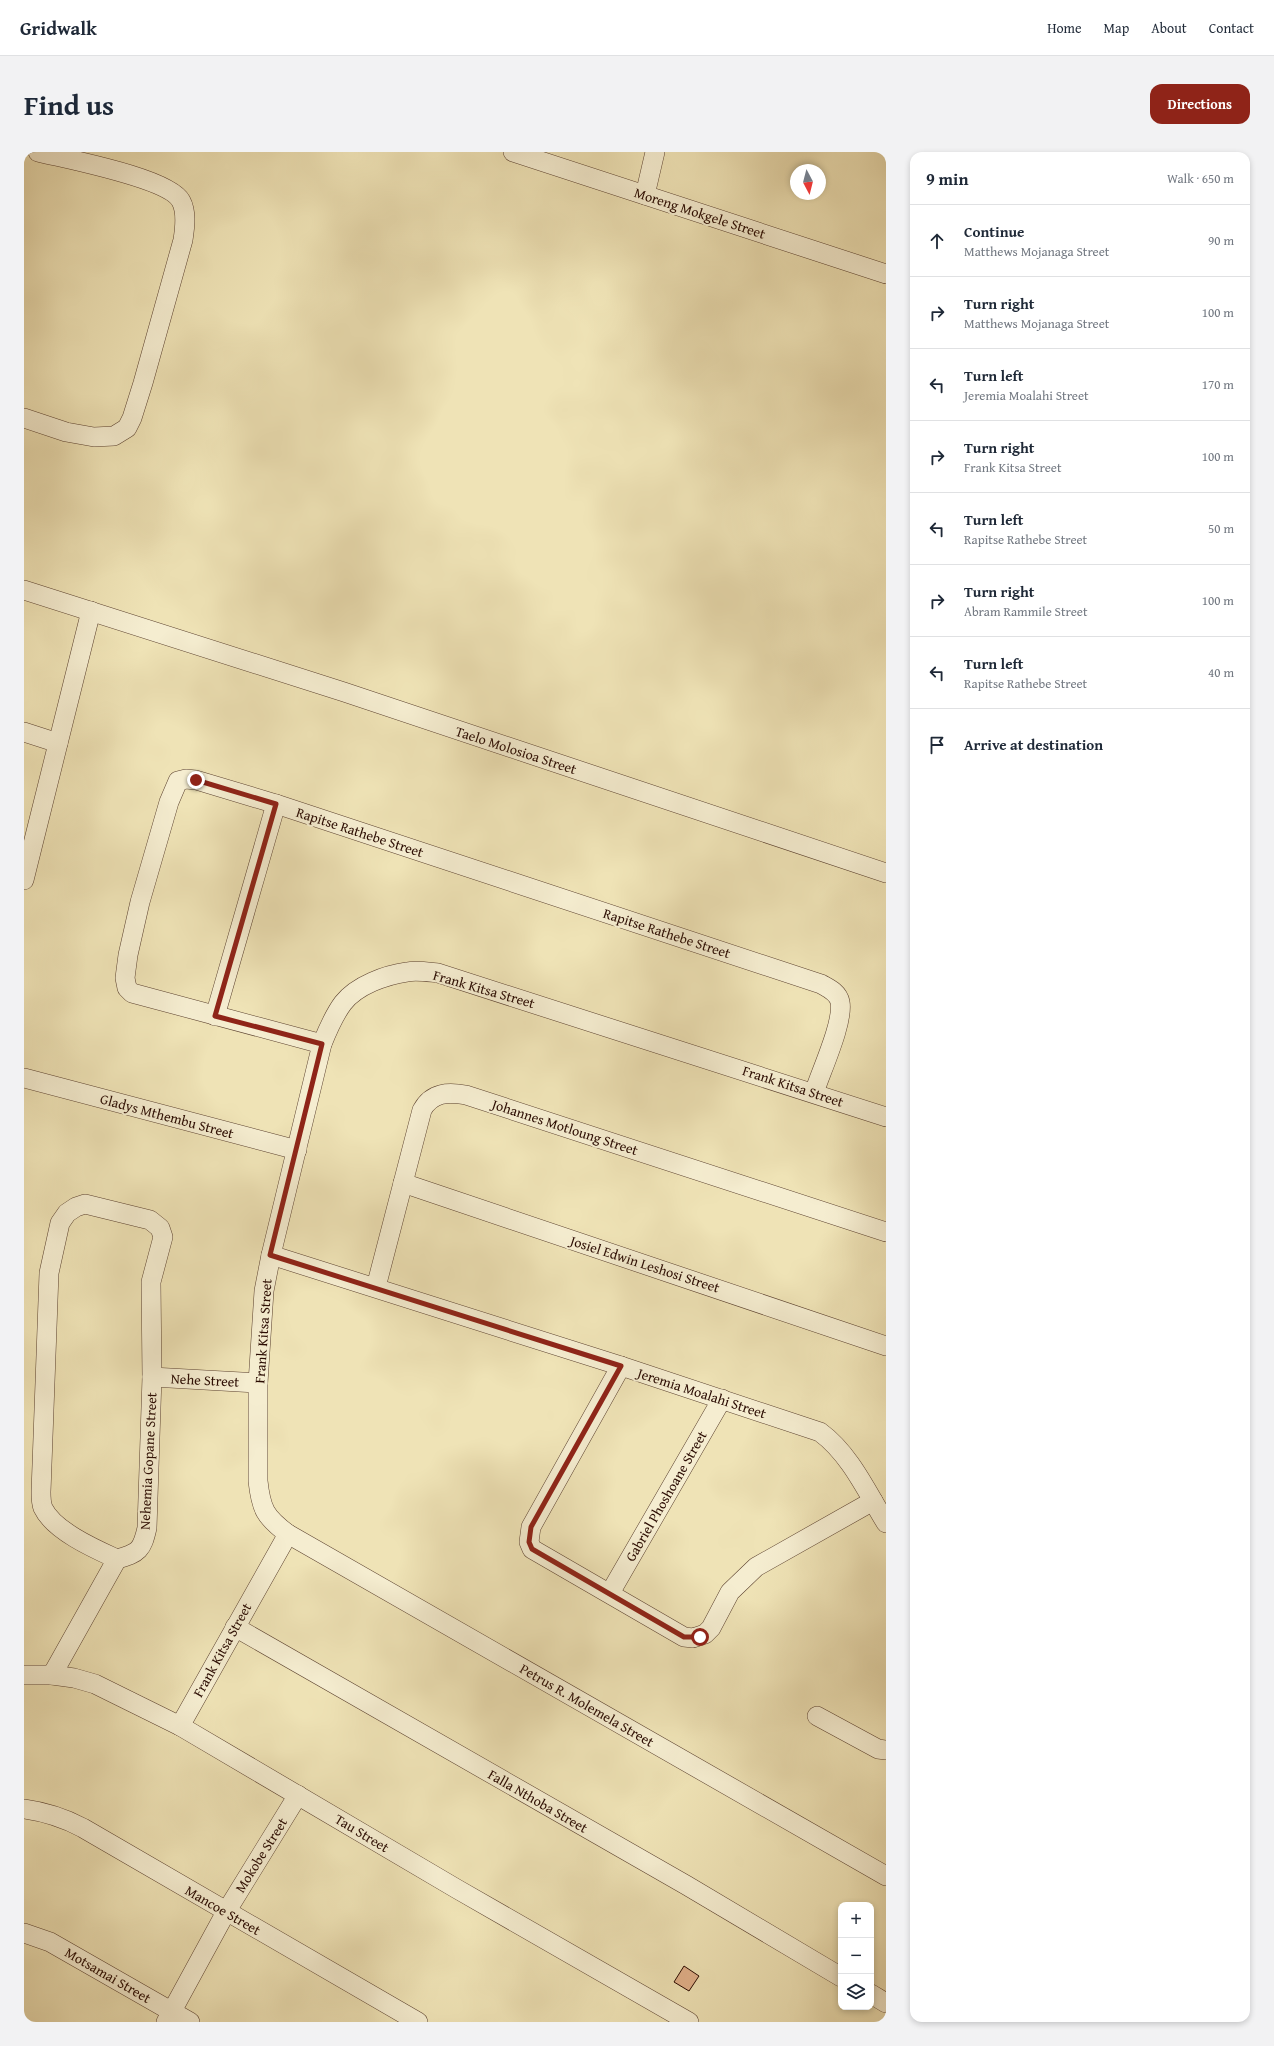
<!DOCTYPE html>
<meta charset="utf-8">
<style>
:root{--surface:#fff;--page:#f2f2f3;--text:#1f2937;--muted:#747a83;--line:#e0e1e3;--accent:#8f2418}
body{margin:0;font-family:"Gentium Book Plus",serif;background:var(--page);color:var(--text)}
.controls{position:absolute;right:12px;bottom:12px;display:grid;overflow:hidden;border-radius:8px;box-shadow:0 2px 6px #0003}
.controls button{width:36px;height:36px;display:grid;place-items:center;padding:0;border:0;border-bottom:1px solid var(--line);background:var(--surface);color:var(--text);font:20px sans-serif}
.compass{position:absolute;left:766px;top:12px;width:36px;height:36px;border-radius:50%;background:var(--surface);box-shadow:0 2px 6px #0003;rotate:173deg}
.stop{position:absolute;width:12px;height:12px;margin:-9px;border:3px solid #8f2418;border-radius:50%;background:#fff}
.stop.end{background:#8f2418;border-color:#fff;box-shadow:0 1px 4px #0008}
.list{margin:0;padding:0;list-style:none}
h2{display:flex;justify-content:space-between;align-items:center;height:52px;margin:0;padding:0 16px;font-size:17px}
h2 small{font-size:13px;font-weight:400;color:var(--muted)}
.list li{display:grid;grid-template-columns:26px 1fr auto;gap:12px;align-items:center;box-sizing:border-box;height:72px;padding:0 16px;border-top:1px solid var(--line)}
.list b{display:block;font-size:15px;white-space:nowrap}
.list p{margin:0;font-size:13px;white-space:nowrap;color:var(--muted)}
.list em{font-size:13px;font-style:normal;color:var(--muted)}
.icon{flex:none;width:22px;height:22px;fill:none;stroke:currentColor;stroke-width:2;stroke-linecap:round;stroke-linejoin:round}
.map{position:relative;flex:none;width:862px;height:1870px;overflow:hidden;border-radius:12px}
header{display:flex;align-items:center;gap:24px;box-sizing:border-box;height:56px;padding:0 20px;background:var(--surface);border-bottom:1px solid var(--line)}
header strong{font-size:19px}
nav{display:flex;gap:22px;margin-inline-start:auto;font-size:14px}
.intro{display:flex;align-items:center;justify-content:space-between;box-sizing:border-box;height:96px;padding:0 24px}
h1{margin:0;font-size:28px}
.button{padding:10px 18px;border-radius:12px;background:var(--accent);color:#fff;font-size:14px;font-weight:700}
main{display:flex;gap:24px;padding:0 24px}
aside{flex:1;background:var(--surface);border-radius:12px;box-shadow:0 2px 6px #0003}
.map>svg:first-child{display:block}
.building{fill:#e1b18b;stroke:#2a0b02}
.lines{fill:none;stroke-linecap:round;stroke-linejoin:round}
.minor-casing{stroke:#5b412f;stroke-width:20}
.minor{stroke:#f5edd0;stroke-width:19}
.route{stroke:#8f2418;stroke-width:5}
.labels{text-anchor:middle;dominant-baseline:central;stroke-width:4;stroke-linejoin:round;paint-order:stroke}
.street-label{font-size:14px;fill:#2a0b02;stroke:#f5edd0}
</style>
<header>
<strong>Gridwalk</strong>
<nav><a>Home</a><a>Map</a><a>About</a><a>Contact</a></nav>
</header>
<div class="intro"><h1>Find us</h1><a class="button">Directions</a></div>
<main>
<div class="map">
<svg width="862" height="1870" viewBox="0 0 862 1870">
<rect width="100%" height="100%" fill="#efe3b6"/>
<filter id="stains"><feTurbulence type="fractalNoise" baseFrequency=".005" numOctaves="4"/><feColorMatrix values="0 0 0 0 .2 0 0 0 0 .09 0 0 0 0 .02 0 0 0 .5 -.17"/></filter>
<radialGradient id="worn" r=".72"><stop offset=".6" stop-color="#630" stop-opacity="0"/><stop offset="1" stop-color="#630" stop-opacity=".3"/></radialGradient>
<path class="building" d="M660 1814 675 1824 665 1839 650 1830Z"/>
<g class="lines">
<g class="minor-casing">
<g id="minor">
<path d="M489 0 862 122"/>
<path d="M621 43 631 0"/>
<path d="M0 266 42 280 70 285 90 284 103 276 108 266 119 231 159 88C161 75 163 60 157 49 145 26 42 7 14 0"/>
<path d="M0 438 320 540 862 721"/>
<path d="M0 580 34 591"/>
<path d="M0 728 67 459"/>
<path d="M191 864 252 652"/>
<path d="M298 892 108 841 103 836 101 826 104 803 116 750 145 650 154 629 162 627 172 628 252 652 797 832C804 836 814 840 816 850 820 870 797 919 790 941"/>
<path d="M0 926 273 998"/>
<path d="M862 965 414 821C404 820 392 818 383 820 362 823 333 833 319 851 310 863 304 877 298 892L247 1103 240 1139 234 1231V1329C237 1357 241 1365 264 1382L862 1724"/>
<path d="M379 1031 862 1194"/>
<path d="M61 1052 126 1068 136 1076 139 1085 127 1130 128 1225 123 1376C118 1398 115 1401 93 1407 71 1397 30 1379 19 1356 17 1351 17 1345 17 1340L25 1121 36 1071 43 1061 52 1055Z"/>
<path d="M247 1103 597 1214 796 1280C826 1302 843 1340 862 1371"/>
<path d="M352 1135 398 958C408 940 424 940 442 943L862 1080"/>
<path d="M597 1214 507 1375 505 1390 508 1397 660 1485 669 1486 681 1482 687 1476 706 1440 732 1415 849 1349"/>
<path d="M128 1225 234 1231"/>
<path d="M586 1441 698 1247"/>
<path d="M211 1475 662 1733 817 1825"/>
<path d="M0 1523H28L50 1526 71 1532 156 1574 433 1737 665 1870"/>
<path d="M28 1523 93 1407"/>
<path d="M793 1564 854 1597 862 1598"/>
<path d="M156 1574 264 1382"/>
<path d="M0 1657C22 1660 40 1666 59 1676L394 1870"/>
<path d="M0 1781 26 1790 166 1870"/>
<path d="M847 1842 862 1851"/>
<path d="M142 1870 202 1760 274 1643"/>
</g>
</g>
<use href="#minor" class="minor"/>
</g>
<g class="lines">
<path class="route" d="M172 628 252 652 191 864 298 892 246 1103 597 1214 507 1375 505 1390 508 1397 660 1485H676"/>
</g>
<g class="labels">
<g class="street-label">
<text transform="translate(676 61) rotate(18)">Moreng Mokgele Street</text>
<text transform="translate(492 598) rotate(18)">Taelo Molosioa Street</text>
<text transform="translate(336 680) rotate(18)">Rapitse Rathebe Street</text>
<text transform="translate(643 781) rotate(18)">Rapitse Rathebe Street</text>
<text transform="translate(460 837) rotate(16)">Frank Kitsa Street</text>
<text transform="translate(769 934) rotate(18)">Frank Kitsa Street</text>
<text transform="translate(143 964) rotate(15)">Gladys Mthembu Street</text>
<text transform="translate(541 975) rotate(18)">Johannes Motloung Street</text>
<text transform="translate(621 1112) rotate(18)">Josiel Edwin Leshosi Street</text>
<text transform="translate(239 1179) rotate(-86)">Frank Kitsa Street</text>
<text transform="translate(181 1228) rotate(3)">Nehe Street</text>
<text transform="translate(678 1241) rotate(18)">Jeremia Moalahi Street</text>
<text transform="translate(124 1309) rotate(-87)">Nehemia Gopane Street</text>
<text transform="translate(642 1344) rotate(-60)">Gabriel Phoshoane Street</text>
<text transform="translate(198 1498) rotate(-61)">Frank Kitsa Street</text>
<text transform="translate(563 1553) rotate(30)">Petrus R. Molemela Street</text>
<text transform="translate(514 1649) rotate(30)">Falla Nthoba Street</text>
<text transform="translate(338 1681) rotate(31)">Tau Street</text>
<text transform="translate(237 1703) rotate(-58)">Mokobe Street</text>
<text transform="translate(199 1758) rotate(30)">Mancoe Street</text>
<text transform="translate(84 1823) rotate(30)">Motsamai Street</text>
</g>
</g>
<rect width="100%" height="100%" filter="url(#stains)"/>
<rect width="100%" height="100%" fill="url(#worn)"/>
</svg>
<div class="controls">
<button>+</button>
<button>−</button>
<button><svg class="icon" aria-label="layers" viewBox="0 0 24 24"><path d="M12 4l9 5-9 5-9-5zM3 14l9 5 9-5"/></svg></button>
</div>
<svg class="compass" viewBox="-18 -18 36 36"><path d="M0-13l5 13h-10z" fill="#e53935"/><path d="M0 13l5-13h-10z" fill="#747a83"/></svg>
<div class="stop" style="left:676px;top:1485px"></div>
<div class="stop end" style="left:172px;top:628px"></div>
</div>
<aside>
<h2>9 min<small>Walk · 650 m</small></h2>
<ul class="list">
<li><svg class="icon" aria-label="ahead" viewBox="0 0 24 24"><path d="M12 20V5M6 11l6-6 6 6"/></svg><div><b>Continue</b><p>Matthews Mojanaga Street</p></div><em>90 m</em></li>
<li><svg class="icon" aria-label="right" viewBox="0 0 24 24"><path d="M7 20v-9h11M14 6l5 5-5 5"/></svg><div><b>Turn right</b><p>Matthews Mojanaga Street</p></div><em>100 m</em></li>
<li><svg class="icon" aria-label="left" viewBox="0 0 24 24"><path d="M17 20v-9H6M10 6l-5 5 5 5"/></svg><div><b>Turn left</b><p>Jeremia Moalahi Street</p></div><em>170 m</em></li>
<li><svg class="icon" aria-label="right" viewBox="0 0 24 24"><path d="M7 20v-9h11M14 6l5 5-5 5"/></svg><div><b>Turn right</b><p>Frank Kitsa Street</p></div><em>100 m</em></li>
<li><svg class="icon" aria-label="left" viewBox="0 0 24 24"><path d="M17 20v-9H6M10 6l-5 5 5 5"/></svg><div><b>Turn left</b><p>Rapitse Rathebe Street</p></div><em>50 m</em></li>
<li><svg class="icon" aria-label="right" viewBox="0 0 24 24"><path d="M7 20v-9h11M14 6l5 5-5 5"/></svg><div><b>Turn right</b><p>Abram Rammile Street</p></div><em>100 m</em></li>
<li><svg class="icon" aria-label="left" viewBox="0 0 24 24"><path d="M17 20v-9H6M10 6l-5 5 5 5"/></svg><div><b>Turn left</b><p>Rapitse Rathebe Street</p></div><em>40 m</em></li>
<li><svg class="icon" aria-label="arrive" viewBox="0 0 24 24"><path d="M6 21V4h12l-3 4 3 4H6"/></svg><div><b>Arrive at destination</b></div></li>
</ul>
</aside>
</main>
